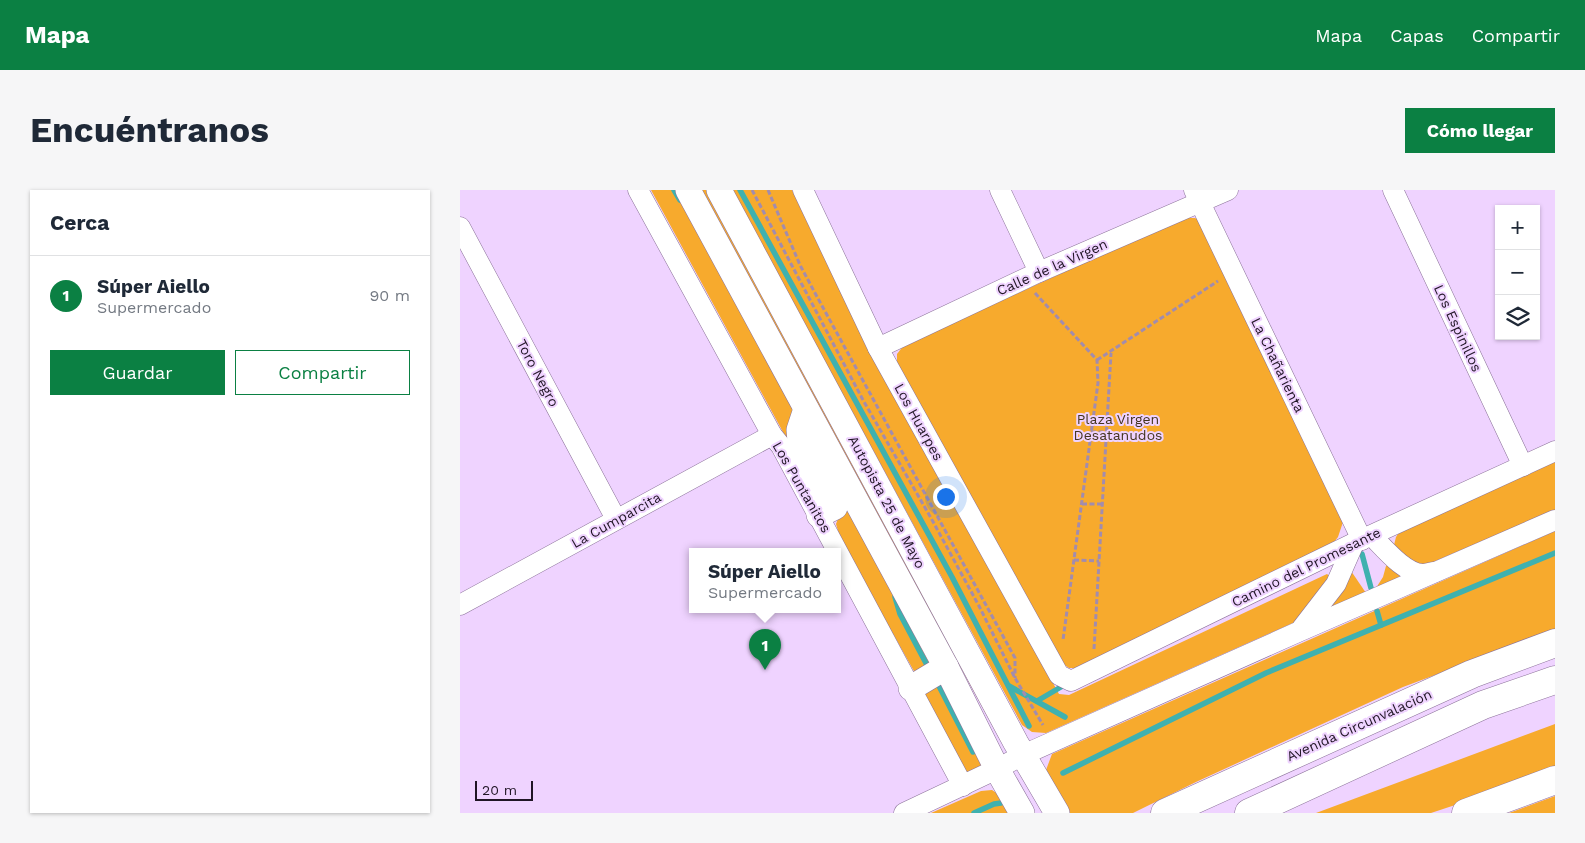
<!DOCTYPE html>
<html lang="es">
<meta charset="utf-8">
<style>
:root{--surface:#fff;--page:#f6f6f7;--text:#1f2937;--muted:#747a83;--line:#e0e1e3;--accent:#0b8043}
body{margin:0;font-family:"Work Sans",sans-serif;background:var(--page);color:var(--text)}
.controls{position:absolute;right:15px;top:15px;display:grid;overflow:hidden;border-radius:0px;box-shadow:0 1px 4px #0004}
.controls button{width:45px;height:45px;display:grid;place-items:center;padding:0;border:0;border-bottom:1px solid var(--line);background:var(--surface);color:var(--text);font:25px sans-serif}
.scale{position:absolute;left:15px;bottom:12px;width:58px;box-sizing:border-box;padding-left:5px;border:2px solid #201525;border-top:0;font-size:14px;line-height:18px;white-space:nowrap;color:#201525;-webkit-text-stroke:4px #efd3ff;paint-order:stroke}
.you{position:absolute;left:485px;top:306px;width:18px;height:18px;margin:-12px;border:4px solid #fff;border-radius:50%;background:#1a73e8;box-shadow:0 0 0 8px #1a73e833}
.badge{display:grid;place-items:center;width:32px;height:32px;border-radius:50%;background:var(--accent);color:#fff;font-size:16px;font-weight:700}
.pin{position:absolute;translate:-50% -41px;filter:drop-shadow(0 1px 2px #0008)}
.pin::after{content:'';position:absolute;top:26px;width:18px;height:15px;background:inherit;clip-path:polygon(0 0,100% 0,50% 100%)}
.popup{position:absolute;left:229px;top:358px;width:152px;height:65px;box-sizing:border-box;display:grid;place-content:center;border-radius:0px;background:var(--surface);filter:drop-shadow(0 1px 4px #0005);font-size:16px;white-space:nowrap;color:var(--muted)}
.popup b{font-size:19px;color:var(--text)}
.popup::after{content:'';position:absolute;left:50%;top:100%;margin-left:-10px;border:10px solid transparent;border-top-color:var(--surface)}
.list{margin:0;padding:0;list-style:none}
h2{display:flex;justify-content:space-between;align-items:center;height:65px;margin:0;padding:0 20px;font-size:21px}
h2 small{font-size:16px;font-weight:400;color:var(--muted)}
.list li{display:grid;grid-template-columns:32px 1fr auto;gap:15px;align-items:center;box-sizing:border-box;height:80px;padding:0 20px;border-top:1px solid var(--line)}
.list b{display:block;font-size:19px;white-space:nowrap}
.list p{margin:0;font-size:16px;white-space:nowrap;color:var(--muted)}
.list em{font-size:16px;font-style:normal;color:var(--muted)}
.actions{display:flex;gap:10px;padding:15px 20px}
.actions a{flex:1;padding:11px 0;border:1px solid var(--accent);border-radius:0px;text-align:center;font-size:18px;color:var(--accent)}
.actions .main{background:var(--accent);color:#fff}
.icon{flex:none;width:28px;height:28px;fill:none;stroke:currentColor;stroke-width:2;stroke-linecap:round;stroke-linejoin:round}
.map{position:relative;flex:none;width:1095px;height:623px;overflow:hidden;border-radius:0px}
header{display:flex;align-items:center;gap:30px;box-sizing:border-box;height:70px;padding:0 25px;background:var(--accent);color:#fff}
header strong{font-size:24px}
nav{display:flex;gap:28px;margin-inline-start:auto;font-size:18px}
.intro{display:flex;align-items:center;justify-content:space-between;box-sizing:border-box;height:120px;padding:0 30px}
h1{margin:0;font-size:35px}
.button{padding:12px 22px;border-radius:0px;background:var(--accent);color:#fff;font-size:18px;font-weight:700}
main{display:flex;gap:30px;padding:0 30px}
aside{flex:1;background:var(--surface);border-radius:0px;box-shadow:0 1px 4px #0004}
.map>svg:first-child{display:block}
.green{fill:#f7aa2d}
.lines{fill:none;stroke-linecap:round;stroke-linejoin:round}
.stream{stroke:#3fb1af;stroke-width:5.5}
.minor-casing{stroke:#8b7299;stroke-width:21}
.major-casing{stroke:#8b7299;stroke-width:26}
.highway-casing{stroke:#8b7299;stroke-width:29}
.path{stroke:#a28cae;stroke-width:3;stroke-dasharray:5 2.5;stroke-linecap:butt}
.minor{stroke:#fff;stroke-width:20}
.major{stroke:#fff;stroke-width:25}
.highway{stroke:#fff;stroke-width:28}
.labels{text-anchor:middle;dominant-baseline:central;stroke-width:4;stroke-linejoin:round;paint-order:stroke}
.street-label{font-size:14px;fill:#201525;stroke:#efd3ff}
.park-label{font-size:14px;fill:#443520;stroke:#efd3ff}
</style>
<header>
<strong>Mapa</strong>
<nav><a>Mapa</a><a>Capas</a><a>Compartir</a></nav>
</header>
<div class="intro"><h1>Encuéntranos</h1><a class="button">Cómo llegar</a></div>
<main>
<aside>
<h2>Cerca<small></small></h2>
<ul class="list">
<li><span class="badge">1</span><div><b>Súper Aiello</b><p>Supermercado</p></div><em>90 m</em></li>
</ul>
<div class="actions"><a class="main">Guardar</a><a>Compartir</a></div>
</aside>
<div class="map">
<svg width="1095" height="623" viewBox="0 0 1095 623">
<rect width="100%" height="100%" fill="#efd3ff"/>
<g class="green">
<path d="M191 0H220L335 208 360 310Z"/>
<path d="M241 0H251L551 552 543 555Z"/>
<path d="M272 0H332C412 172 508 337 599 504L609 505 867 384 873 389 844 428 586 543 572 542 562 535Z"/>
<path d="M723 28H735L742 32 883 332 878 347 868 360 616 478H609L603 474 437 174V164L444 155Z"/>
<path d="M352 240 478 471 455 483 381 351 376 334 382 318Z"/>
<path d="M1095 271V320L966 375H954L934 355 936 347 940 341Z"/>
<path d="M1095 341V440L943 497 736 592 673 623H609L586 580 592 564Z"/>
<path d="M931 373 948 385 916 398 923 387 926 376Z"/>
<path d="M889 378 906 403 860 422Z"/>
<path d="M486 487 524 575 507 585 463 504Z"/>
<path d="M1095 534V582L971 623H856Z"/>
<path d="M532 600 541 606 554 623H471L521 601Z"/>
<path d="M1095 606V623H1049Z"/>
</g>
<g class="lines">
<g class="stream">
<path d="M214 0 220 10"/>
<path d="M280 0 492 387 569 536"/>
<path d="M902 364 911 398"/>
<path d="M435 407 440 424 467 475"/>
<path d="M917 421 921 435"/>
<path d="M479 496 513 562"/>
<path d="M549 496 605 527"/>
<path d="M577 511 606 494"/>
<path d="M603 583 806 483 1095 363"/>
<path d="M514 623 534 614 541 613"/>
</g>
<g class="minor-casing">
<g id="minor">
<path d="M178 0 312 245 321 256 503 596"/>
<path d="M343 0 418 158 599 485 611 491 894 353 1095 261"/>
<path d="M540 0 579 82"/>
<path d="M734 0 902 350"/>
<path d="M933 0 1063 276"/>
<path d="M0 37 156 329"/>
<path d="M418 158 579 82 768 0"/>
<path d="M912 346C924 358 945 384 963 384 967 384 971 382 975 382"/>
<path d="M0 415 312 245"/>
<path d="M842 438 876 394 894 353"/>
<path d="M444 623 537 579 563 565 838 442 1095 330"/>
</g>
</g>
<g class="major-casing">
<g id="major">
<path d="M228 0 486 477 537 579 562 623"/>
<path d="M259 0 556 553 597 623"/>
<path d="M346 219 339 240 340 251 375 317 359 325"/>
<path d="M451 498 486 477"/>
</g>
</g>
<g class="highway-casing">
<g id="highway">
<path d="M705 623 1012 484 1095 453"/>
<path d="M789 623 1023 515 1095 490"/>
<path d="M1006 623 1095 590"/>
</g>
</g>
<g class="path">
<path d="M292 0 403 210 471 328 519 416 555 488 583 535"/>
<path d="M308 0 340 75 355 103 555 468V488"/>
<path d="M575 103 637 170 638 193 603 450"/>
<path d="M637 170 758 91"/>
<path d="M631 242H647"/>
<path d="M622 314H642"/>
<path d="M614 370 639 371"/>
<path d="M634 459 651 163"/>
</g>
<use href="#minor" class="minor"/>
<use href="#major" class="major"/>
<use href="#highway" class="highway"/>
</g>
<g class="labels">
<g class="street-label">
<text transform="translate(592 77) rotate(-24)">Calle de la Virgen</text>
<text transform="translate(998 138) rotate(65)">Los Espinillos</text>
<text transform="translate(818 175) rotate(64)">La Chañarienta</text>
<text transform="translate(78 183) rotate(62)">Toro Negro</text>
<text transform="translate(459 232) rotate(61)">Los Huarpes</text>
<text transform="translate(342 297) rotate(60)">Los Puntanitos</text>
<text transform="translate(427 312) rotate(62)">Autopista 25 de Mayo</text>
<text transform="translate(156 330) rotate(-29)">La Cumparcita</text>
<text transform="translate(846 377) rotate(-26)">Camino del Promesante</text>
<text transform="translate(899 535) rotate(-24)">Avenida Circunvalación</text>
</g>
<g class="park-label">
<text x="658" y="229">Plaza Virgen<tspan x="658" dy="16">Desatanudos</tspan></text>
</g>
</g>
</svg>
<div class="controls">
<button>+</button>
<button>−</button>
<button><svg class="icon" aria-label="layers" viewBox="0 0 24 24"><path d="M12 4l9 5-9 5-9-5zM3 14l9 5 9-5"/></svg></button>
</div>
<div class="scale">20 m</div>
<div class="you"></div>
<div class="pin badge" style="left:305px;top:480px">1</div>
<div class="popup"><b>Súper Aiello</b>Supermercado</div>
</div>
</main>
